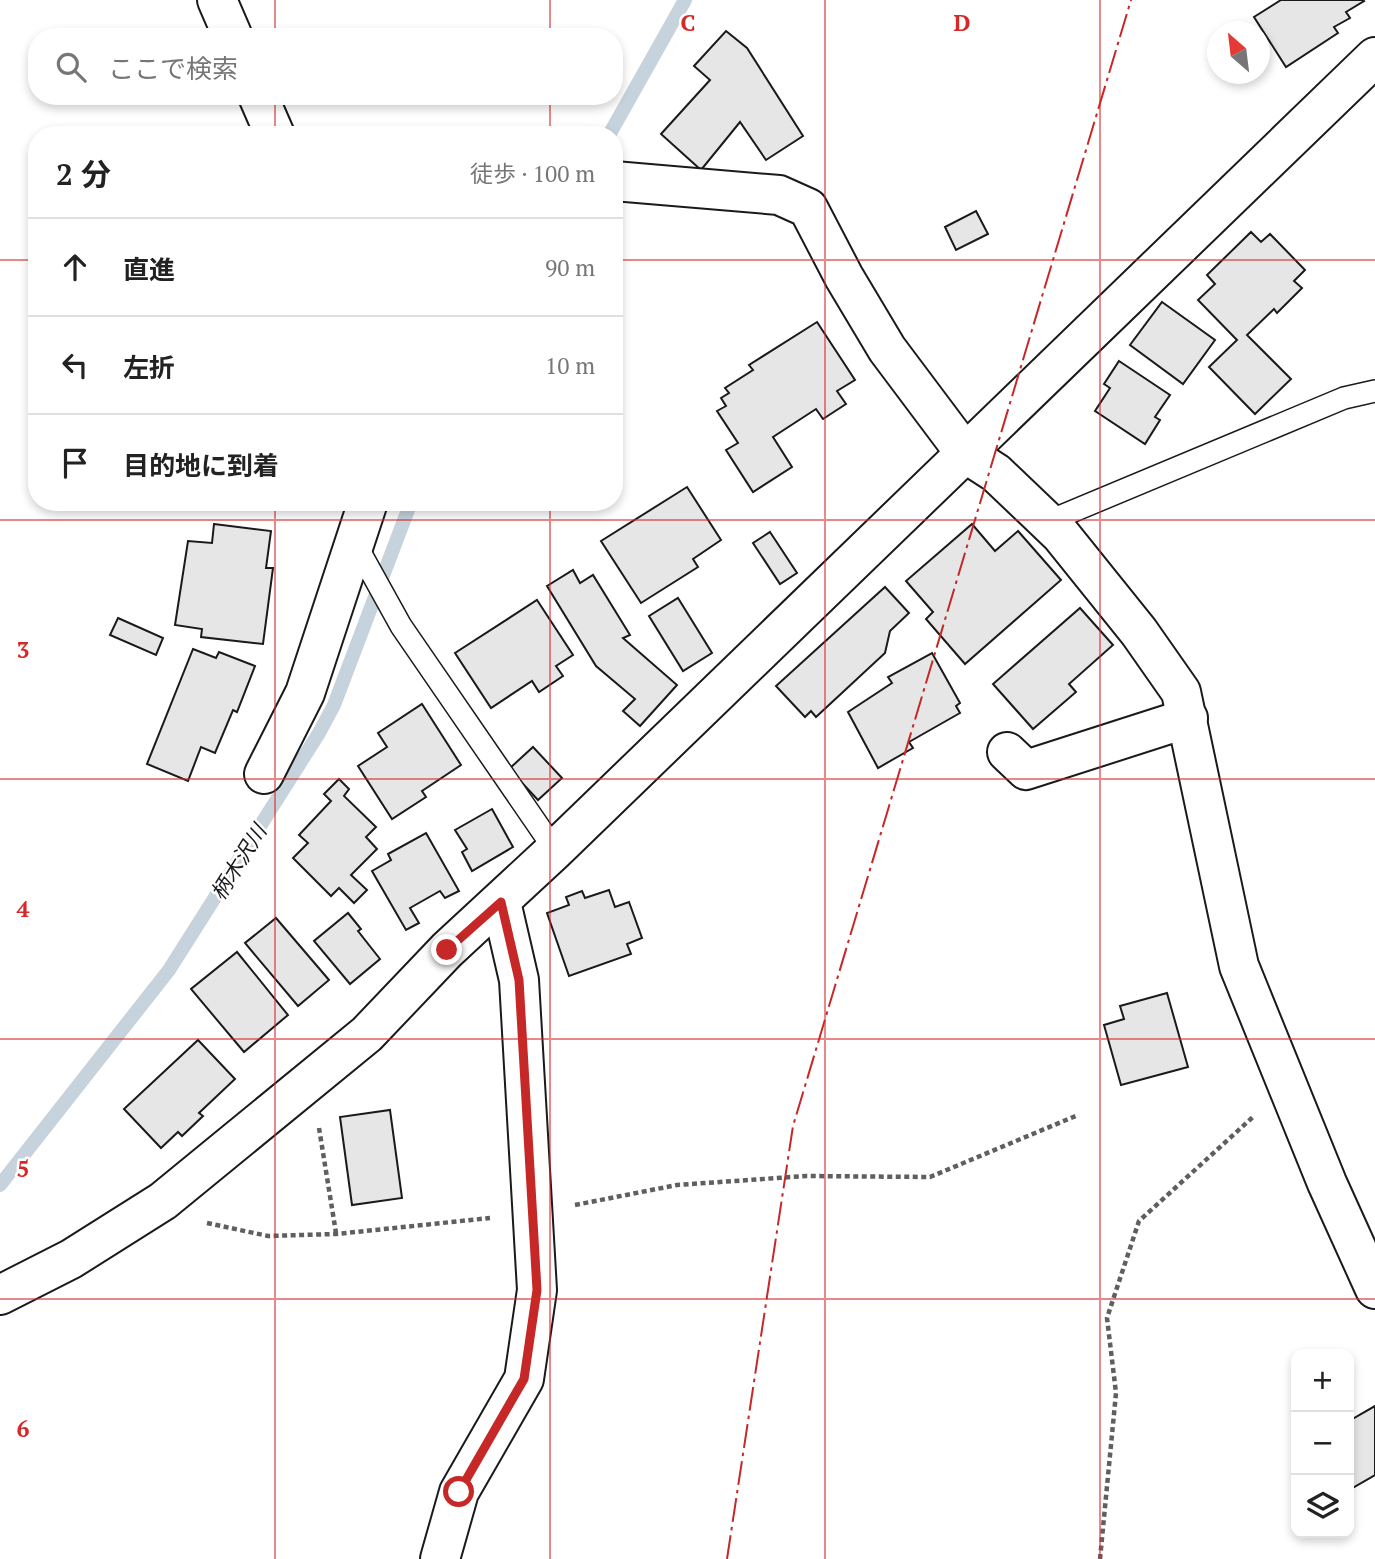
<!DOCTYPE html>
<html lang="ja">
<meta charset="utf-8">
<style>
:root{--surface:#fff;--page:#f2f2f2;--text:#222;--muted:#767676;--line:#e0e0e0}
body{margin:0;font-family:"PT Serif","Noto Sans JP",serif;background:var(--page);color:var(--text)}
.controls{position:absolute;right:21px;bottom:21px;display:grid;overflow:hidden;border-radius:14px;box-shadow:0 4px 10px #0003}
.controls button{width:63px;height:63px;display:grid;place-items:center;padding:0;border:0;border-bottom:2px solid var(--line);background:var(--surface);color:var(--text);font:35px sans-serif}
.compass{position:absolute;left:1207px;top:21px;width:63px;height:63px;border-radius:50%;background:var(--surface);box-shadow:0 4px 10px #0003;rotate:332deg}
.stop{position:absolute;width:21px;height:21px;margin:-16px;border:5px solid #c62828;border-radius:50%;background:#fff}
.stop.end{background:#c62828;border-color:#fff;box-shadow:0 2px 7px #0008}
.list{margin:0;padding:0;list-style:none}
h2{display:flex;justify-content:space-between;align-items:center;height:91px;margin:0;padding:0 28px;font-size:30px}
h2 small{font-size:23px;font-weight:400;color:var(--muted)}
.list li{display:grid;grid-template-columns:46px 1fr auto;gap:21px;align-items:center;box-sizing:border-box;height:98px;padding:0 28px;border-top:2px solid var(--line)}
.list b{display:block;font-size:26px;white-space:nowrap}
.list em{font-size:23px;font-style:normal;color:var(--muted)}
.icon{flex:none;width:38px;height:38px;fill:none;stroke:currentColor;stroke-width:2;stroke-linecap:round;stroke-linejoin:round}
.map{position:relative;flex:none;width:1375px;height:1559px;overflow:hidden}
.search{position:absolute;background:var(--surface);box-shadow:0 4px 10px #0003;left:28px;top:28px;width:595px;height:77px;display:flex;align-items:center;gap:18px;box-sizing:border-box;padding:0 24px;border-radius:28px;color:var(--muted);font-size:26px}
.panel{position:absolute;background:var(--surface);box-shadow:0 4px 10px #0003;left:28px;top:126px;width:595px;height:385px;border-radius:28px}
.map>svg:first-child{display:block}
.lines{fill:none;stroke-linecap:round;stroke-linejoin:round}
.stream{stroke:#c6d2dc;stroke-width:14}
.building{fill:#e6e6e6;stroke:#1a1a1a;stroke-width:2}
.service-casing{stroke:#1a1a1a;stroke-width:24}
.minor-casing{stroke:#1a1a1a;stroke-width:42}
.path{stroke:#5f5f5f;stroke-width:4.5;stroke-dasharray:5 3.5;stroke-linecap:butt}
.service{stroke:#fff;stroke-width:21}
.minor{stroke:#fff;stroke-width:38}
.power{stroke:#c62828;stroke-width:2;stroke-dasharray:24 5 3.5 5;stroke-linecap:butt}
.route{stroke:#c62828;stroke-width:9}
.grid{fill:none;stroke:#d62828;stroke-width:2;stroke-opacity:0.55}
.labels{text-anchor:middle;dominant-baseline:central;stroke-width:5;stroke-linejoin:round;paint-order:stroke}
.water-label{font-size:21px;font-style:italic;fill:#1a1a1a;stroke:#fff}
.grid-label{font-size:23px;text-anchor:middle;font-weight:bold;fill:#d62828;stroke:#fff;stroke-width:5;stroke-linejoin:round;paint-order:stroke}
</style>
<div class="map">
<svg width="1375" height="1559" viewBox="0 0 1375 1559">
<rect width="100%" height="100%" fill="#fff"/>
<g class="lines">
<g class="stream">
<path d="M609 135 685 0"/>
<path d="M0 1185 169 970 319 733 334 705 411 502"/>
</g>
</g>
<g class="building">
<path d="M1281 0H1363L1364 1 1346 12 1350 18 1334 27 1338 33 1286 67 1254 17Z"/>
<path d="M726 31 747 48 803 136 766 160 740 122 701 170 661 134 710 80 694 66Z"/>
<path d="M976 211 988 234 956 250 945 227Z"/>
<path d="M1251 232 1261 242 1270 234 1305 270 1294 281 1302 288 1277 313 1274 309 1247 335 1291 379 1255 414 1209 367 1237 340 1198 300 1215 284 1207 275Z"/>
<path d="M1162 302 1215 340 1183 384 1130 345Z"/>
<path d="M817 322 855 380 837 391 846 404 823 419 816 409 773 437 792 467 753 492 726 450 738 443 717 411 726 406 721 398 729 393 725 388 753 370 749 365Z"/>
<path d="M1119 361 1170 395 1155 417 1160 420 1145 444 1095 411 1110 388 1104 384Z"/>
<path d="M687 487 721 540 693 559 698 567 641 603 601 541Z"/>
<path d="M214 524 271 531 266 568H273L263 644 201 637 202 629 175 625 188 541 212 543Z"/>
<path d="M972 524 995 551 1018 531 1061 580 965 664 926 619 933 612 906 581Z"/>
<path d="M770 532 797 573 780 584 753 543Z"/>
<path d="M573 570 580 583 593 575 630 635 623 638 677 685 640 726 623 711 635 699 596 666 547 586Z"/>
<path d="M885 587 909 613 890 631 885 653 816 717 811 711 805 717 776 686Z"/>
<path d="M678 598 712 653 683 671 649 616Z"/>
<path d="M537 600 573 655 556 666 563 676 539 692 532 681 491 708 455 653Z"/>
<path d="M1080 608 1113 645 1069 684 1076 692 1033 729 993 684Z"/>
<path d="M118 618 163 638 156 655 110 635Z"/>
<path d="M193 649 216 658 219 652 255 666 237 712 233 710 215 753 201 747 188 781 147 764Z"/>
<path d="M932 653 960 703 956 706 960 713 909 742 913 748 878 768 848 712 892 683 888 677Z"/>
<path d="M422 704 461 765 422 791 426 797 392 819 358 766 387 747 378 733Z"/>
<path d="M533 747 562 778 538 800 509 769Z"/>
<path d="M339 779 349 789 344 796 376 827 366 837 377 849 351 875 367 890 354 903 339 888 331 896 293 858 308 843 299 835 331 801 324 794Z"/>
<path d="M492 809 513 847 472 871 462 852 467 849 455 830Z"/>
<path d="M426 833 459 891 445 898 440 891 410 908 419 923 406 930 372 871 391 860 388 854Z"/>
<path d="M609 890 615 907 629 902 642 938 627 944 631 954 569 976 547 913 569 905 566 897 582 891 585 898Z"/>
<path d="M348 913 361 929 358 931 380 959 350 984 314 941Z"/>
<path d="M276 918 329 980 298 1006 245 943Z"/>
<path d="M237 952 288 1015 244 1052 191 989Z"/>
<path d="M1167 993 1188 1067 1121 1085 1104 1025 1124 1019 1120 1006Z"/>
<path d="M198 1040 235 1079 199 1113 203 1116 182 1136 178 1132 161 1148 124 1109Z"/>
<path d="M390 1110 402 1198 352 1205 340 1117Z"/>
<path d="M1375 1406V1475L1349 1490V1421Z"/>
</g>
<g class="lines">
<g class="service-casing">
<g id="service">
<path d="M1047 522 1344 398 1375 391"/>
<path d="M355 543 401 626 555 850"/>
</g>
</g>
<g class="minor-casing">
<g id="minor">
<path d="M217 0 233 37"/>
<path d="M258 96 275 135"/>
<path d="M614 181 779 195 808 208 844 277 887 349 965 453 996 473 1061 535 1139 632 1181 692 1239 966 1327 1183 1375 1289"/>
<path d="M1007 752 1026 770 1188 718"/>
<path d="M264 774 305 693 368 502"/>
<path d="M0 1295 71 1259 163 1201 367 1034 447 950 555 850 1375 57"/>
<path d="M440 1559 459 1492 524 1379 537 1290 519 980 501 902"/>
</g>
</g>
<g class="path">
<path d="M319 1128 336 1233"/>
<path d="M575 1205 677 1185 806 1176 930 1177 1078 1115"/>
<path d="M207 1223 268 1236 336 1234 490 1218"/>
<path d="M1100 1559 1116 1393 1107 1318 1139 1221 1254 1116"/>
</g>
<use href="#service" class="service"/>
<use href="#minor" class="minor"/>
<path class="power" d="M727 1559 793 1126 1131 0"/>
</g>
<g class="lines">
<path class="route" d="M447 950 501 902 519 980 537 1290 524 1379 459 1492"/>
</g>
<path class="grid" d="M275 0V37M550 0V37M825 0V1559M1100 0V1559M275 96V135M550 96V135M0 260H37M614 260H1375M275 502V1559M550 502V1559M0 520H1375M0 779H1375M0 1039H1375M0 1299H1375"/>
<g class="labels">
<g class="water-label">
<text transform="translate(238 862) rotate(-58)">柄木沢川</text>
</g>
</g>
<g class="grid-label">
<text x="688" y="31">C</text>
<text x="962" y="31">D</text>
<text x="23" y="658">3</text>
<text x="23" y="917">4</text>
<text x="23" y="1177">5</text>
<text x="23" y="1437">6</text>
</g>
</svg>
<div class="controls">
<button>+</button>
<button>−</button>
<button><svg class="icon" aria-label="layers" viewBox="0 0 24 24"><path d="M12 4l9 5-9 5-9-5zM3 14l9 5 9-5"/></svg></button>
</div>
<svg class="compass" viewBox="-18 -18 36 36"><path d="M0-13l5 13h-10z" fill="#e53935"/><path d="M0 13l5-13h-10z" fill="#767676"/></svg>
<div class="stop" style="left:459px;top:1492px"></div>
<div class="stop end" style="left:447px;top:950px"></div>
<div class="search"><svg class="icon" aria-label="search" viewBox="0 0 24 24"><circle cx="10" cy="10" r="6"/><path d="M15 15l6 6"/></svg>ここで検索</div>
<section class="panel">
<h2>2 分<small>徒歩 · 100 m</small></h2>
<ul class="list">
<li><svg class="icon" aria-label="ahead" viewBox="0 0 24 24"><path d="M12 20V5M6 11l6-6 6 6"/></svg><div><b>直進</b></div><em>90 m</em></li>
<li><svg class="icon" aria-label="left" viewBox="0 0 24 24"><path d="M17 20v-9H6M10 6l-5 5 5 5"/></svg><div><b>左折</b></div><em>10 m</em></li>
<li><svg class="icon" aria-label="arrive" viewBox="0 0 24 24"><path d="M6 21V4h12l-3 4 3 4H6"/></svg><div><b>目的地に到着</b></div></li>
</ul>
</section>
</div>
